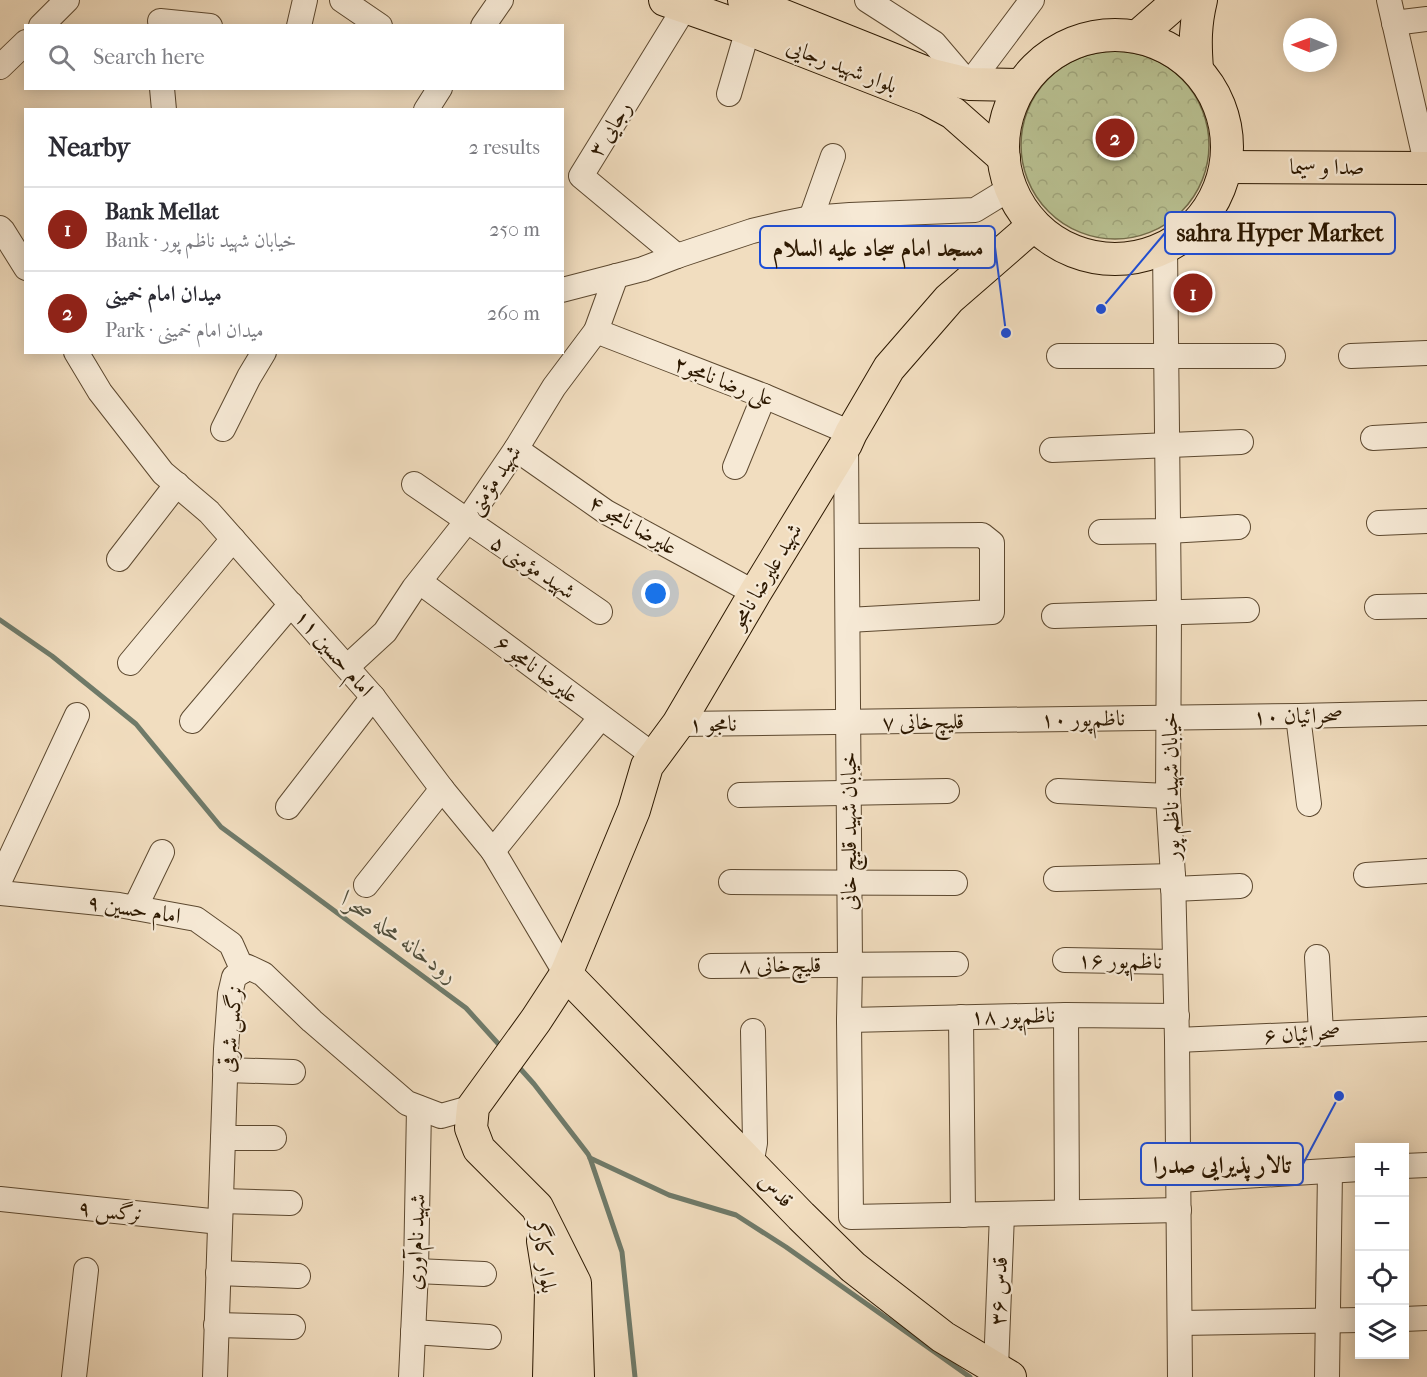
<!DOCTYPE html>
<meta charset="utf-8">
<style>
:root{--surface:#fff;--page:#f7f7f7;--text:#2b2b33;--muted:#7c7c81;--line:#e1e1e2;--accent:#8f2418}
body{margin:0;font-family:"IM FELL French Canon",Amiri,serif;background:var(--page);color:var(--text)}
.controls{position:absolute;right:18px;bottom:18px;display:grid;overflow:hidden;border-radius:0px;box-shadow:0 3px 15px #0003}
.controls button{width:54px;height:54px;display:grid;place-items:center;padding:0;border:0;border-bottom:2px solid var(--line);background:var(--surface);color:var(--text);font:30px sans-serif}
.compass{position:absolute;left:1283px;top:18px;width:54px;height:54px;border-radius:50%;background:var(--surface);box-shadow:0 3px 15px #0003;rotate:271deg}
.you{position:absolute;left:656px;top:594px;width:21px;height:21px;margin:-15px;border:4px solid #fff;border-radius:50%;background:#1a73e8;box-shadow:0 0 0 9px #1a73e833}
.badge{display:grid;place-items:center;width:39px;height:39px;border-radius:50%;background:var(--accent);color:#fff;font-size:20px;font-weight:700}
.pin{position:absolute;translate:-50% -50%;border:3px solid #fff;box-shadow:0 2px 6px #0006}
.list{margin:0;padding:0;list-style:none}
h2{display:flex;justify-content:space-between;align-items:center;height:78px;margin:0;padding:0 24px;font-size:26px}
h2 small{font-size:20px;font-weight:400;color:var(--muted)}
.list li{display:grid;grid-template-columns:39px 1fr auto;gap:18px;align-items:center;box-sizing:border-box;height:84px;padding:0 24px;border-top:2px solid var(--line)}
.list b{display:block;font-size:22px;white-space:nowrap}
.list p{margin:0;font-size:20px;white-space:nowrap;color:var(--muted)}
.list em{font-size:20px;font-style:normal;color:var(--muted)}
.icon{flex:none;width:33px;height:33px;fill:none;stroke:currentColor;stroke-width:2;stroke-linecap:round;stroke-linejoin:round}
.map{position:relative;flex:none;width:1427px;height:1377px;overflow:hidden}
.search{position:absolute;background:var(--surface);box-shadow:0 3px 15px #0003;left:24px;top:24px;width:540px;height:66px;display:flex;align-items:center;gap:15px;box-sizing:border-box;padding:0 21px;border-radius:0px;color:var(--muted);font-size:22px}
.panel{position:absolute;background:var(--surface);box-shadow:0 3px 15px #0003;left:24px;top:108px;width:540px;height:246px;border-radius:0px}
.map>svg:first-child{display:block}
.park{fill:url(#park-crowns);stroke:#726c4a;stroke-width:1.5}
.water{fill:#9bbcae;stroke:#6f7a69;stroke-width:1.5}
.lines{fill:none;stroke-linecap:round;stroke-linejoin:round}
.stream{stroke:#6f7a69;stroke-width:5}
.minor-casing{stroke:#5d4930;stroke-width:26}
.major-casing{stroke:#2c1801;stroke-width:34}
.minor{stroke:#f6e9d5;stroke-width:24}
.major{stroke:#f1ddbf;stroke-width:32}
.labels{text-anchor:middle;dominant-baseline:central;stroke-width:4.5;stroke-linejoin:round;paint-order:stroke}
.street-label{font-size:22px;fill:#2c1801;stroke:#f6e9d5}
.water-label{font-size:24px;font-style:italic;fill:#53513e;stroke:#f6e9d5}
.leader{fill:none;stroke:#1d4ed8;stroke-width:2}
.callout-dot{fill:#1d4ed8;stroke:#f6e9d5;stroke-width:2}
.callout{fill:#f6e9d5;stroke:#1d4ed8;stroke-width:2}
.callout-label{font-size:24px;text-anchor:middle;font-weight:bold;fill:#2c1801}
</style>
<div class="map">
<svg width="1427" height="1377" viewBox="0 0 1427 1377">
<defs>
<pattern id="park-crowns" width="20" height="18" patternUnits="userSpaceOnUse" patternTransform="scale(1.5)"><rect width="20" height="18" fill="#b9c192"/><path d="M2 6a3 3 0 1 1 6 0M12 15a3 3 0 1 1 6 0" fill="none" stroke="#9fa57c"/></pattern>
</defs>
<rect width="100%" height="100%" fill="#f1ddbf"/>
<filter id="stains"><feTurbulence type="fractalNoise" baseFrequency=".00333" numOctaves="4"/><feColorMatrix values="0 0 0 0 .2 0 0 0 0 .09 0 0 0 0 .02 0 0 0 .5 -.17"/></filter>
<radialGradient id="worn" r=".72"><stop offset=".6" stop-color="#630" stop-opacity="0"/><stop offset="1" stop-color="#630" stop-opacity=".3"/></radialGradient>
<circle class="park" cx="1115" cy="145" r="94"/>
<circle class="water" cx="1116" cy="144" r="14"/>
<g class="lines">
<g class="stream">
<path d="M0 620 52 656 136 724 221 827 466 1008 503 1049"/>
<path d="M517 1065 534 1084 588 1154 590 1158 622 1252 635 1377"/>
<path d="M590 1158 669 1195 736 1215 786 1247 970 1377"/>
</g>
<g class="minor-casing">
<g id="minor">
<path d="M342 0 380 26"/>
<path d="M867 0 934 43 969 84 1032 0"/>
<path d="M1389 0 1427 167"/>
<path d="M160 21 210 26"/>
<path d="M1394 23 1427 19"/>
<path d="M41 26 67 0"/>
<path d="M299 26 305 0"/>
<path d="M483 26 501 0"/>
<path d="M0 67 26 42"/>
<path d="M162 88 164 110"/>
<path d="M729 94 748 29"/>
<path d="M426 110 440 88"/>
<path d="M811 218 833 156"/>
<path d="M0 228 3 231 26 268"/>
<path d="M1165 248 1169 613 1168 796 1173 876 1177 1040 1180 1377"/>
<path d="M677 256 581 176 685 7"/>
<path d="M562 290 643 269 677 256 752 231 786 223 811 218 850 215 975 210 1011 188"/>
<path d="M596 331 764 396 851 433"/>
<path d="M76 352 100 392 163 473 209 512 373 697 442 789 493 851 566 974"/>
<path d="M1059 356H1273"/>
<path d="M1351 356 1427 353"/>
<path d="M223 429 249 377 264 352"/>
<path d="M1373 438 1427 435"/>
<path d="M846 444 850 965 849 1020 851 1217 1179 1210"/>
<path d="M516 449 606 512 755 593"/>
<path d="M1052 450 1241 442"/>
<path d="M735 467 764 396"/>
<path d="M414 484 600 612"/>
<path d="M1379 523 1427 521"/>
<path d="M1101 532 1168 531 1238 527"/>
<path d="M848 536 982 535 992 543V612L848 620"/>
<path d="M119 559 177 484"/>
<path d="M420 582 654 756"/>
<path d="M1377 607 1427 606"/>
<path d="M1054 616 1247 610"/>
<path d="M130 663 233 539"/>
<path d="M347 667 385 632 414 588 467 521 516 449 554 387 596 331 616 276"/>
<path d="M1298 716 1309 804"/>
<path d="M192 721 291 604"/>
<path d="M678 724 1298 716 1427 713"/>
<path d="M1058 791 1168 796"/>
<path d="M740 795 947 791"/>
<path d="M288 807 373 697"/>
<path d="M493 851 601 717"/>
<path d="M1366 875 1427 871"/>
<path d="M1056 879 1173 876"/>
<path d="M0 880 77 715"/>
<path d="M731 882 955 883"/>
<path d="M366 885 442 789"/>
<path d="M1173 889 1240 886"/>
<path d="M0 893 119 905 196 919 231 944 243 971"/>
<path d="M135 908 162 852"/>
<path d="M1317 957 1321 1033"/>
<path d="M1065 960 1175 962"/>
<path d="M711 966 956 964"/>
<path d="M1066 1015 1067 1212"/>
<path d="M961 1017 963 1215"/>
<path d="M849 1020 1066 1015 1177 1016"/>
<path d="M1177 1040 1427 1029"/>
<path d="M225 1070 293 1072"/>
<path d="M223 1138H274"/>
<path d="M751 1165 755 1143 753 1031"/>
<path d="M1404 1166 1427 1165"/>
<path d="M1179 1180 1360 1169"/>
<path d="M0 1199 220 1222"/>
<path d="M221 1201 290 1203"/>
<path d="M416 1271 484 1274"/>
<path d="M218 1273 298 1276"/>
<path d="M1404 1319 1427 1318"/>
<path d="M1180 1323 1360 1320"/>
<path d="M216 1325 293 1327"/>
<path d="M413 1332 489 1337"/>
<path d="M996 1368 1002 1214"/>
<path d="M74 1377 86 1270"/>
<path d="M215 1377 226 1049 230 994 234 977 248 967 263 974 312 1021 407 1103 441 1116 473 1107"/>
<path d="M411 1377 416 1271 419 1108"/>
<path d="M1327 1377 1330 1171"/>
</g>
</g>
<g class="major-casing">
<g id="major">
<path d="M665 0 748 29 927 99 953 113 1004 158"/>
<path d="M744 0 932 75 969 84 1021 85"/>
<circle cx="1115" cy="147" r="112"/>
<path d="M1138 36 1169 9 1172 0"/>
<path d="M1197 69C1195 43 1195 25 1201 0"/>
<path d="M1226 167 1427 168"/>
<path d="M566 974 801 1216 853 1267 943 1337 1010 1377"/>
<path d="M543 1241 551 1291 549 1377"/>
<path d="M578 1377 575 1283 537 1207 479 1149 471 1128 473 1107 536 1020 566 974 634 810 647 766 678 724 755 593 846 444 851 433 889 368 949 299 1034 225"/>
</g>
</g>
<use href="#minor" class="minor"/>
<use href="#major" class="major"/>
</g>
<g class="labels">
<g class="street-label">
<text transform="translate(842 66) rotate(21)">بلوار شهید رجایی</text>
<text transform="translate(610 129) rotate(-58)">رجایی ۳</text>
<text x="1327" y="167">صدا و سیما</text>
<text transform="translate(724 381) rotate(21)">علی رضا نامجو۲</text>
<text transform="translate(494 480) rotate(-56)">شهید مؤمنی</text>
<text transform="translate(633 525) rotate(30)">علیرضا نامجو ۴</text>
<text transform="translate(533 567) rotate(34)">شهید مؤمنی ۵</text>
<text transform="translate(766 576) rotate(-59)">شهید علیرضا نامجو</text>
<text transform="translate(334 653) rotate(49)">امام حسین ۱۱</text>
<text transform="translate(537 669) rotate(37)">علیرضا نامجو ۶</text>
<text transform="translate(1298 716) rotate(-1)">صحرائیان ۱۰</text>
<text transform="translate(1083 719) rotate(-1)">ناظم‌پور ۱۰</text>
<text transform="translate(923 722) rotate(-1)">قلیچ‌خانی ۷</text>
<text transform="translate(713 724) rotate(-1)">نامجو ۱</text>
<text transform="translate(1171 786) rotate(-91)">خیابان شهید ناظم پور</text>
<text transform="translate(849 831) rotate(-90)">خیابان شهید قلیچ خانی</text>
<text transform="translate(134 909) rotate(9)">امام حسین ۹</text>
<text transform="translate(1120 961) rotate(1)">ناظم‌پور ۱۶</text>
<text x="780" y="965">قلیچ‌خانی ۸</text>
<text transform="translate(1013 1016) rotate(-1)">ناظم‌پور ۱۸</text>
<text transform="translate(231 1029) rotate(-84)">نرگس شرقی</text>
<text transform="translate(1302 1034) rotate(-3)">صحرائیان ۶</text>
<text transform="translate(776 1190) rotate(46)">قدس</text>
<text transform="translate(110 1211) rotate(6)">نرگس ۹</text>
<text transform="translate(416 1242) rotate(-88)">شهید نام‌آوری</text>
<text transform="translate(544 1257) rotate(82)">بلوار کارگر</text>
<text transform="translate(999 1291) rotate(-88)">قدس ۳۶</text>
</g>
<g class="water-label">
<text transform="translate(400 937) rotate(36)">رودخانه محله صحرا</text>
</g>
</g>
<path class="leader" d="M1101 309L1165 233M1006 333L995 247M1339 1096L1303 1164"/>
<g class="callout-dot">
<circle cx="1101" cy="309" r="6"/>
<circle cx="1006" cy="333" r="6"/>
<circle cx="1339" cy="1096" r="6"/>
</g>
<g class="callout">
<rect x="1165" y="212" width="230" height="42" rx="6"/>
<rect x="760" y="226" width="235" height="42" rx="6"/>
<rect x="1141" y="1143" width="162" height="42" rx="6"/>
</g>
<g class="callout-label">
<text x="1280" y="241">sahra Hyper Market</text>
<text x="878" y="256">مسجد امام سجاد علیه السلام</text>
<text x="1222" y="1173">تالار پذیرایی صدرا</text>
</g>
<rect width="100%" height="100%" filter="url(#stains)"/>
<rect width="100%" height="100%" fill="url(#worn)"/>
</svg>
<div class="controls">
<button>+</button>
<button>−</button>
<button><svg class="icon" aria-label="locate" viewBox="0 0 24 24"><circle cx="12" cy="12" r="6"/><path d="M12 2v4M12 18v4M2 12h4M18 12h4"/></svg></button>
<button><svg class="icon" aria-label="layers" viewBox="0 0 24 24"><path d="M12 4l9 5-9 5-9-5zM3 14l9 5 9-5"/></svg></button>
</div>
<svg class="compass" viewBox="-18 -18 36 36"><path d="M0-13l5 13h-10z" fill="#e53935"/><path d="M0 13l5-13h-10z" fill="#7c7c81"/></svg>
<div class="you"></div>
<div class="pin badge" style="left:1193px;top:293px">1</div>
<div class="pin badge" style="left:1115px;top:138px">2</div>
<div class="search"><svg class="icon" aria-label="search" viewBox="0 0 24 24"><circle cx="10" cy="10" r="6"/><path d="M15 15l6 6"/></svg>Search here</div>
<section class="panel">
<h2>Nearby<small>2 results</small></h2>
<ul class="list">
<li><span class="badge">1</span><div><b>Bank Mellat</b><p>Bank · خیابان شهید ناظم پور</p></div><em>250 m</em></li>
<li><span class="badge">2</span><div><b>میدان امام خمینی</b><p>Park · میدان امام خمینی</p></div><em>260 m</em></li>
</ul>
</section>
</div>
